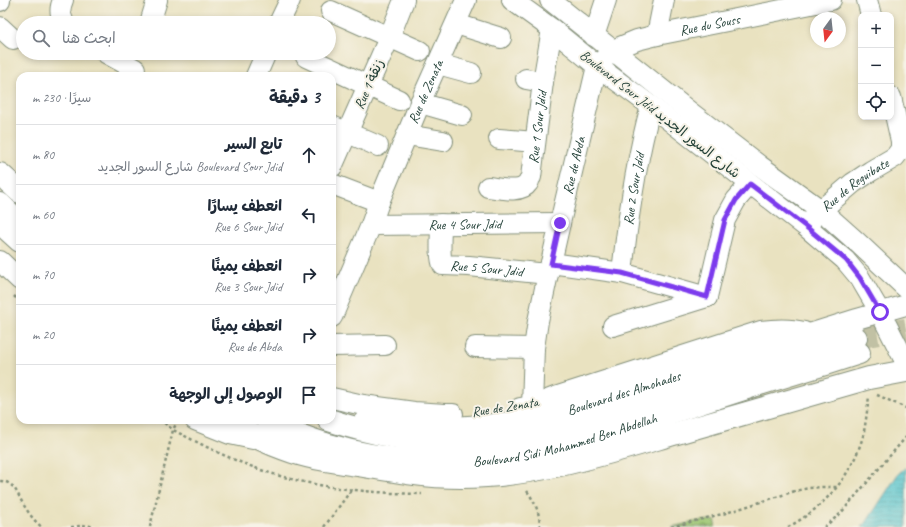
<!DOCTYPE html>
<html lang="ar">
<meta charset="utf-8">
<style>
:root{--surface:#fff;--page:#f6f6f7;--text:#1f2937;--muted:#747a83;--line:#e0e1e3}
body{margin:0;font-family:Caveat,"Playpen Sans Arabic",sans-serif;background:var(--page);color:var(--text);direction:rtl}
.controls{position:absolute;right:12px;top:12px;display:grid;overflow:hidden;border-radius:8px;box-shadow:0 2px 6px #0003}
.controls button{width:36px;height:36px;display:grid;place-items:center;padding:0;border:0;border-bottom:1px solid var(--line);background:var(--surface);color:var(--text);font:20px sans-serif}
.compass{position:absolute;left:810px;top:12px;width:36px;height:36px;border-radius:50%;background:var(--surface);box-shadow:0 2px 6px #0003;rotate:195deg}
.stop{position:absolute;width:12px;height:12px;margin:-9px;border:3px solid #7c3aed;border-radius:50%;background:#fff}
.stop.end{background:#7c3aed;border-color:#fff;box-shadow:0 1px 4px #0008}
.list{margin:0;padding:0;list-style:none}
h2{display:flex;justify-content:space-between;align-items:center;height:52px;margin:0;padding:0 16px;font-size:17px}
h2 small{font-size:13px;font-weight:400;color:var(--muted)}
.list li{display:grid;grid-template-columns:26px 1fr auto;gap:12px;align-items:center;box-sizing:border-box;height:60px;padding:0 16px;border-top:1px solid var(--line)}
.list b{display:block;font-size:15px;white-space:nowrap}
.list p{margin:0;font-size:13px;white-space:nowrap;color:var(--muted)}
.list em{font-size:13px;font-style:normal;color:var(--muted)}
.icon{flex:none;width:22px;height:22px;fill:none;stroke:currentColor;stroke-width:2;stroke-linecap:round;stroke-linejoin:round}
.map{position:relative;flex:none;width:906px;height:527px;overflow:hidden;direction:ltr}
.search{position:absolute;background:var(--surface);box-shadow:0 2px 6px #0003;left:16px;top:16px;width:320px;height:44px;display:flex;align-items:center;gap:10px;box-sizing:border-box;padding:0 14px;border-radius:22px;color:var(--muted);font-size:15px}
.panel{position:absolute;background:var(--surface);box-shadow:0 2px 6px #0003;left:16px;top:72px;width:320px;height:352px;border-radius:12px;direction:rtl}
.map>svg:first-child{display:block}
.park{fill:url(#park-crowns);stroke:#5e8253}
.water{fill:url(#water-rules);stroke:#3a8080}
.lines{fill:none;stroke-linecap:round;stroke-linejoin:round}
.highway-tunnel{stroke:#c1c1a4;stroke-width:22;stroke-dasharray:22 11;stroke-linecap:butt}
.minor-casing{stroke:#84907a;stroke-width:22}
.major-casing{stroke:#84907a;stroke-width:24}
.highway-casing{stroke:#84907a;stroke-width:24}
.path{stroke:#84907a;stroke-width:2.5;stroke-dasharray:3 3;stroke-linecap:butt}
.minor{stroke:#fff;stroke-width:20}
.major{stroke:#fff;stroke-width:22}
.highway{stroke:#fff;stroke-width:22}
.route{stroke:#7c3aed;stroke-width:5}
.labels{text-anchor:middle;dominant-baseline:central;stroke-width:4;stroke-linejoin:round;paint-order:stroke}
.street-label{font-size:14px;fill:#1f3d34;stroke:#f7f3e8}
</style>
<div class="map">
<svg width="906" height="527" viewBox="0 0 906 527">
<defs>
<pattern id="park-crowns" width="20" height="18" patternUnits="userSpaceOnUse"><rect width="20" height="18" fill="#9dc672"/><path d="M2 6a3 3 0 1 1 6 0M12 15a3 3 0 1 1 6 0" fill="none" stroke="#7fa25e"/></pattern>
<pattern id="water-rules" width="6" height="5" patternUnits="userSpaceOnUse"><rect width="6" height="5" fill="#55c3cb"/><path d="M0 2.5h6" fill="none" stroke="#46a0a6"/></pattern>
</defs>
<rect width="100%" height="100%" fill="#f7f3e8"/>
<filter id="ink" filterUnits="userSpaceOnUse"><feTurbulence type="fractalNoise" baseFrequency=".025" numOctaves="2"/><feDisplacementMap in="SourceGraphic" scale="8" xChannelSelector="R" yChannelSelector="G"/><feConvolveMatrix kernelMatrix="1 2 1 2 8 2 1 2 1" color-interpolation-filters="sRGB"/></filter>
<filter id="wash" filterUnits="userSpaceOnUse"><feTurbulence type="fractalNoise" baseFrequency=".012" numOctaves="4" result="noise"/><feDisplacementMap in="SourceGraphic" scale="16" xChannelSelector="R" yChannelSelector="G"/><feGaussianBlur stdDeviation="0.9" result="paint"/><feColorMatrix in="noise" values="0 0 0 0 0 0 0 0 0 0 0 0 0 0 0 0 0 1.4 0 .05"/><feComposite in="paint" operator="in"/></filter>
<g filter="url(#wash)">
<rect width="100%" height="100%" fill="#e9e2c0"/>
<path class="park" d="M712 520 716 521 715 527H671L699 521Z"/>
<path class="water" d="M906 467V527H862L866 523 898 474Z"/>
</g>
<g filter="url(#ink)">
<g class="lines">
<path class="highway-tunnel" d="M856 338 906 329"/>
<g class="minor-casing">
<g id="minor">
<path d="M63 0C59 9 60 14 64 23"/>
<path d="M512 0 552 29 597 66 651 106 805 226 845 260 860 278 880 312 906 363"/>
<path d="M550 0 690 112 760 166 821 210 857 242 906 288"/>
<path d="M867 0 871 15"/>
<path d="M0 1V0"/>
<path d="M331 11 420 51"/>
<path d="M150 23 157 0"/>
<path d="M279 23 290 0"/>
<path d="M456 24 501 38"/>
<path d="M0 27 13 39"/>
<path d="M657 35 664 0"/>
<path d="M594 36 606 0"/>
<path d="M106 53 135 69"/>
<path d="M306 57 399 100"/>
<path d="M438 64 471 73"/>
<path d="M256 76 266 53"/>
<path d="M526 79 543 82"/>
<path d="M420 103 462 115"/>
<path d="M332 126 378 146"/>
<path d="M407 135 443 141"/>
<path d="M499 139 535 142"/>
<path d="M332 167 389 38 404 0"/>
<path d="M332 184 379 202"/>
<path id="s1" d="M488 187C498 188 521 194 528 183 529 182 530 178 531 177L543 82 552 29"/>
<path id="s2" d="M812 219 821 210 853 183 871 171 895 157 901 149V141L891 97"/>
<path id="s3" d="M441 224C441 234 439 258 443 265L469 266 548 274"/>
<path id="s4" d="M371 225 560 223"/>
<path d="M0 261 20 280"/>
<path d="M551 263 622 273 707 297"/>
<path id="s5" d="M622 273C628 217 636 160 651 106"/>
<path d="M707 297 725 220 736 200 750 184"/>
<path id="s6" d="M332 317 371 225 379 202 420 103 466 0"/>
<path d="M613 326 707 297"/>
<path d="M332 346 385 345"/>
<path d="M475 347 534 348"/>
<path d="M332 398 363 405 414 412 445 414H453"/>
<path id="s7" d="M532 406 534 348 538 321 548 274 551 263 560 223 597 66 613 50 637 40 657 35 831 0"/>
<path d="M520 408 532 406 555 397 761 331C775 329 789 328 804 332"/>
<path d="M195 420 230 434 253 439"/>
<path id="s8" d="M364 421C418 429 474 429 528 419 543 416 557 413 572 409L857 319 906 305"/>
</g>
</g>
<g class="major-casing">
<g id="major">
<path d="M0 223 20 241"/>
<path d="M227 420C247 434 269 444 293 452 314 459 336 462 358 465 392 471 426 477 461 477 532 477 602 455 670 435 736 416 803 397 869 378L906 371"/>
</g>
</g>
<g class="highway-casing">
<g id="highway">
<path d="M0 174 20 192"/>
<path d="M0 204 20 223"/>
<path id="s9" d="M267 420C287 430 307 439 329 445 384 462 450 465 507 458 528 455 549 450 570 445L753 386 825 364 859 353"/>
<path d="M329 420C377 436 427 445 478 441 498 440 519 436 539 432L856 338"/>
</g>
</g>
<g class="path">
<path d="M14 296 20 302"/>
<path d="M877 395 906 408"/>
<path d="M178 420 173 430C199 443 225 457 253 467 305 487 366 493 422 494"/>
<path d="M0 481C10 481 15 488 19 496 23 505 34 522 42 527"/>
<path d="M527 491C535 502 540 513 540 527"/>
<path d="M71 527 88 525 92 527"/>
<path d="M150 527 173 430 161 420"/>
<path d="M324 527 352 489"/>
<path d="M671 527 726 513 795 491 809 488 823 487H837"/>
<path d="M788 527C824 508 852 476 863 436 866 423 867 410 869 397"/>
<path d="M824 527 840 514 906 437"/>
</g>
<use href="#minor" class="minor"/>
<use href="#major" class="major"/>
<use href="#highway" class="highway"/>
</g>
</g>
<g class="lines" filter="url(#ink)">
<path class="route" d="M560 223 551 264 622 273 707 297 725 220 736 200 750 184 805 226 846 260 860 278 880 312"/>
</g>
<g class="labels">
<g class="street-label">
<text stroke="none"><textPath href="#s7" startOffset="470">Rue du Souss</textPath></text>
<text transform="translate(369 84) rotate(-66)">Rue 1 زنقة</text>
<text stroke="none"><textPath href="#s6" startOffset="244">Rue de Zenata</textPath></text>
<text transform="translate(660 114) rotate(38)">Boulevard Sour Jdid شارع السور الجديد</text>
<text stroke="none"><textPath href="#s1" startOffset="99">Rue 1 Sour Jdid</textPath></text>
<text stroke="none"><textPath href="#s7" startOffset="245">Rue de Abda</textPath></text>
<text stroke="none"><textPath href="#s2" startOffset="55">Rue de Reguibate</textPath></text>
<text stroke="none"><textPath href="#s5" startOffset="85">Rue 2 Sour Jdid</textPath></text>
<text stroke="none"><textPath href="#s4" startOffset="94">Rue 4 Sour Jdid</textPath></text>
<text stroke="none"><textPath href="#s3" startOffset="85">Rue 5 Sour Jdid</textPath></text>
<text stroke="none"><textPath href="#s8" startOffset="264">Boulevard des Almohades</textPath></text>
<text transform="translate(505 407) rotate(-9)">Rue de Zenata</text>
<text stroke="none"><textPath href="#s9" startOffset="307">Boulevard Sidi Mohammed Ben Abdellah</textPath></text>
</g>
</g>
</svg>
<div class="controls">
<button>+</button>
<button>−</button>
<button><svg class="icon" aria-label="locate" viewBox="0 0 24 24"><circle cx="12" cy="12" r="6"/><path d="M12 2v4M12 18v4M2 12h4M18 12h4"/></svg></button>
</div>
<svg class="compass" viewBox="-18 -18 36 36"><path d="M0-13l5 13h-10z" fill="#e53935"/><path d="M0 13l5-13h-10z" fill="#747a83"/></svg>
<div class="stop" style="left:880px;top:312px"></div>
<div class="stop end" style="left:560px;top:223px"></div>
<div class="search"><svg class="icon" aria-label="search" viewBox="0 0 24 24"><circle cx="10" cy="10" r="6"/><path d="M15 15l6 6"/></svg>ابحث هنا</div>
<section class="panel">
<h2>3 دقيقة<small>سيرًا · 230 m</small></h2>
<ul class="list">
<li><svg class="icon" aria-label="ahead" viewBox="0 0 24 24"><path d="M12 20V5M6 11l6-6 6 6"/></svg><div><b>تابع السير</b><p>Boulevard Sour Jdid شارع السور الجديد</p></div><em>80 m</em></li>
<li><svg class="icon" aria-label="left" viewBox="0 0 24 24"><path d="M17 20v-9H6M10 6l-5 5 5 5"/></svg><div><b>انعطف يسارًا</b><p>Rue 6 Sour Jdid</p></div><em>60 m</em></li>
<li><svg class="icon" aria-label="right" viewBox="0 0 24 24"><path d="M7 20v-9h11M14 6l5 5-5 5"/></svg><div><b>انعطف يمينًا</b><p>Rue 3 Sour Jdid</p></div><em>70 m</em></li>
<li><svg class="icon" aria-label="right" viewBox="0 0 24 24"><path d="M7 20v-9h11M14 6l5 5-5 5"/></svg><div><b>انعطف يمينًا</b><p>Rue de Abda</p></div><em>20 m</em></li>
<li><svg class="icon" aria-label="arrive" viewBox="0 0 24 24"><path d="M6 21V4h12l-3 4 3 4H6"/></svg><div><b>الوصول إلى الوجهة</b></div></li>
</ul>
</section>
</div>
